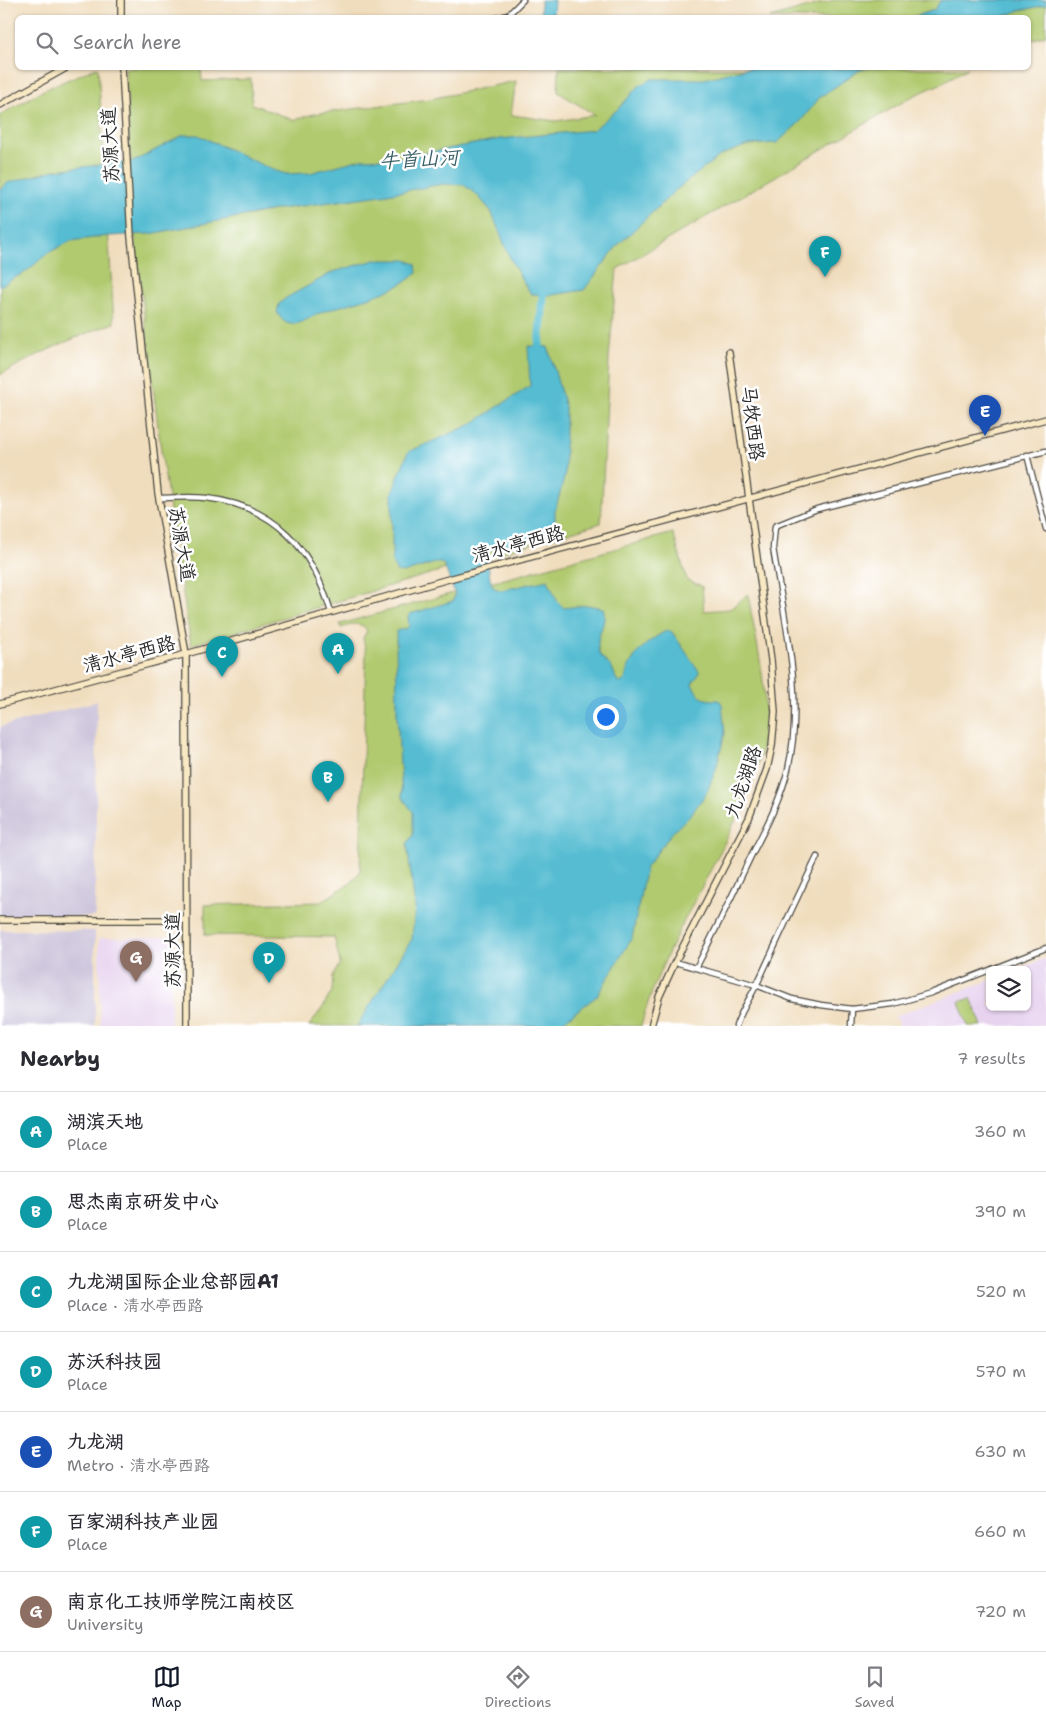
<!DOCTYPE html>
<meta charset="utf-8">
<style>
:root{--surface:#fff;--page:#f7f7f7;--text:#2b2b33;--muted:#7c7c81;--line:#e1e1e2;--accent:#111827}
body{margin:0;font-family:"Shantell Sans","LXGW WenKai TC",sans-serif;background:var(--page);color:var(--text)}
.controls{position:absolute;right:15px;bottom:15px;display:grid;overflow:hidden;border-radius:8px;box-shadow:0 1px 4px #0004}
.controls button{width:45px;height:45px;display:grid;place-items:center;padding:0;border:0;border-bottom:1px solid var(--line);background:var(--surface);color:var(--text);font:25px sans-serif}
.you{position:absolute;left:605px;top:716px;width:18px;height:18px;margin:-12px;border:4px solid #fff;border-radius:50%;background:#1a73e8;box-shadow:0 0 0 8px #1a73e833}
.badge{display:grid;place-items:center;width:32px;height:32px;border-radius:50%;background:var(--accent);color:#fff;font-size:16px;font-weight:700}
.pin{position:absolute;translate:-50% -41px;filter:drop-shadow(0 1px 2px #0008)}
.pin::after{content:'';position:absolute;top:26px;width:18px;height:15px;background:inherit;clip-path:polygon(0 0,100% 0,50% 100%)}
.list{margin:0;padding:0;list-style:none}
h2{display:flex;justify-content:space-between;align-items:center;height:65px;margin:0;padding:0 20px;font-size:21px}
h2 small{font-size:16px;font-weight:400;color:var(--muted)}
.list li{display:grid;grid-template-columns:32px 1fr auto;gap:15px;align-items:center;box-sizing:border-box;height:80px;padding:0 20px;border-top:1px solid var(--line)}
.list b{display:block;font-size:19px;white-space:nowrap}
.list p{margin:0;font-size:16px;white-space:nowrap;color:var(--muted)}
.list em{font-size:16px;font-style:normal;color:var(--muted)}
.icon{flex:none;width:28px;height:28px;fill:none;stroke:currentColor;stroke-width:2;stroke-linecap:round;stroke-linejoin:round}
.map{position:relative;flex:none;width:1046px;height:1026px;overflow:hidden}
.search{position:absolute;background:var(--surface);box-shadow:0 1px 4px #0004;left:15px;right:15px;top:15px;height:55px;display:flex;align-items:center;gap:12px;box-sizing:border-box;padding:0 18px;border-radius:8px;color:var(--muted);font-size:19px}
.sheet{height:625px;background:var(--surface)}
nav{display:flex;justify-content:space-around;align-items:center;box-sizing:border-box;height:70px;border-top:1px solid var(--line);background:var(--surface);font-size:14px;color:var(--muted)}
nav a{display:grid;justify-items:center;gap:2px}
nav .on{color:var(--accent)}
.map>svg:first-child{display:block}
.built{fill:#e7d2ef}
.industrial{fill:#c8bfd8}
.green{fill:#b1ca6f;stroke:#6e7a4d}
.water{fill:#54bcd2;stroke:#40747e}
.lines{fill:none;stroke-linecap:round;stroke-linejoin:round}
.river{stroke:#54bcd2;stroke-width:9}
.street-casing{stroke:#494641;stroke-width:7}
.secondary-casing{stroke:#494641;stroke-width:8}
.street{stroke:#fff;stroke-width:4.5}
.secondary{stroke:#f8e8c3;stroke-width:5.5}
.labels{text-anchor:middle;dominant-baseline:central;stroke-width:5;stroke-linejoin:round;paint-order:stroke}
.street-label{font-size:19px;fill:#2b2b2b;stroke:#fff}
.water-label{font-size:20px;font-style:italic;fill:#395e65;stroke:#fff}
</style>
<div class="map">
<svg width="1046" height="1026" viewBox="0 0 1046 1026">
<rect width="100%" height="100%" fill="#fff"/>
<filter id="ink" filterUnits="userSpaceOnUse"><feTurbulence type="fractalNoise" baseFrequency=".02" numOctaves="2"/><feDisplacementMap in="SourceGraphic" scale="10" xChannelSelector="R" yChannelSelector="G"/><feConvolveMatrix kernelMatrix="1 2 1 2 8 2 1 2 1" color-interpolation-filters="sRGB"/></filter>
<filter id="wash" filterUnits="userSpaceOnUse"><feTurbulence type="fractalNoise" baseFrequency=".0096" numOctaves="4" result="noise"/><feDisplacementMap in="SourceGraphic" scale="20" xChannelSelector="R" yChannelSelector="G"/><feGaussianBlur stdDeviation="1.12" result="paint"/><feColorMatrix in="noise" values="0 0 0 0 0 0 0 0 0 0 0 0 0 0 0 0 0 1.4 0 .05"/><feComposite in="paint" operator="in"/></filter>
<g filter="url(#wash)">
<rect width="100%" height="100%" fill="#f0ddbd"/>
<g class="built">
<path d="M171 937V1026H100L99 938Z"/>
<path d="M1046 958V1026H899L895 1016 990 980V1007H1027V970H1015Z"/>
</g>
<g class="industrial">
<path d="M97 701 95 917H0V727Z"/>
<path d="M0 930 95 931V1026H0Z"/>
</g>
<g class="green">
<path d="M833 0H1046V35L1029 41 1028 18H770Z"/>
<path d="M95 68H98L114 323C75 337 36 354 0 375V115L44 90Z"/>
<path d="M125 68H201L202 81 251 79 252 104 293 120 314 114 430 99 516 81 511 115 556 121 595 115 558 92 559 68H968L940 84 913 96 617 269 609 358 601 523 191 645 161 451 135 238Z"/>
<path d="M673 533 687 580 702 586 704 611 730 609 748 594C756 643 772 700 762 748 757 773 746 796 736 819 705 887 660 954 641 1026H309L323 1007 332 991 333 976 340 963 334 937 205 935V905L321 902 350 883 360 872 366 652 363 638 367 631C361 620 351 625 341 628L340 624Z"/>
<path d="M971 998 982 1026H968L959 1002Z"/>
</g>
<g class="water">
<path d="M541 0H554L553 17H540Z"/>
<path d="M941 0H1046V5L1018 11 1002 17H913L934 10Z"/>
<path d="M748 68H869L860 70 820 97 800 122 777 143 748 145 721 155 676 190 618 245 584 290 552 295 531 294 522 280 510 258 491 211 478 196 464 185 443 184 382 195 280 209 150 234 109 236 71 241 48 253 27 271 0 286V190L7 183 55 170 135 161 183 135H198L273 170 286 174 310 173 361 159 399 158 500 139 593 130 618 109 639 86 652 79H704Z"/>
<path d="M375 260H406L416 264 417 273C390 296 352 301 320 313 312 316 303 323 295 324 286 325 281 320 277 312L279 304 286 298 333 272Z"/>
<path d="M528 346 548 347 565 407V475L555 511V528L549 533 488 550C487 558 489 577 492 585 494 589 499 590 503 590L548 580 557 601 564 608 587 605 603 608C609 623 592 639 600 655 603 660 610 664 613 670 616 675 614 679 620 683L625 680C628 657 648 640 668 630L672 632 699 671C699 677 694 679 692 684 700 699 703 700 719 700L722 704 725 733 716 769 706 794 691 814 671 834 646 867 632 938 597 996 557 1026H357L412 939 415 906 407 844 413 835V812L402 797 397 713 396 631 407 628 409 626 408 617 410 614 453 601 455 594 444 565 441 563H435L403 573 397 572 393 565 392 558V493L408 452 470 425 530 386Z"/>
</g>
<g class="lines">
<path class="river" d="M539 347 544 285"/>
</g>
</g>
<g filter="url(#ink)">
<g class="lines">
<g class="street-casing">
<g id="street">
<path d="M497 18 508 15 523 0"/>
<path d="M1027 455 1046 529"/>
<path d="M159 498C175 498 190 496 206 498 275 506 312 548 331 612"/>
<path d="M675 962 756 985 792 999 821 1005 852 1009 893 1004 931 993 1046 948"/>
<path d="M696 968C715 931 733 894 751 856 765 829 781 799 788 769 805 697 784 619 773 548L775 526 817 509 1046 451"/>
<path d="M736 1026C741 1011 750 998 757 984 777 942 796 899 817 857"/>
<path d="M851 1026 852 1009"/>
</g>
</g>
<g class="secondary-casing">
<g id="secondary">
<path d="M121 0V18"/>
<path d="M122 68 131 237 158 493 186 654 187 1026"/>
<path d="M0 105 66 68"/>
<path d="M0 704 186 654 445 580 1046 419"/>
<path d="M0 920H186"/>
<path d="M651 1026 659 997 675 962 749 818 767 769 772 746 775 712 771 660 729 352"/>
</g>
</g>
<use href="#street" class="street"/>
<use href="#secondary" class="secondary"/>
</g>
</g>
<g class="labels">
<g class="street-label">
<text transform="translate(110 145) rotate(-93)">苏源大道</text>
<text transform="translate(753 423) rotate(83)">马牧西路</text>
<text transform="translate(182 544) rotate(80)">苏源大道</text>
<text transform="translate(518 544) rotate(-15)">清水亭西路</text>
<text transform="translate(129 654) rotate(-15)">清水亭西路</text>
<text transform="translate(743 782) rotate(-71)">九龙湖路</text>
<text transform="translate(172 950) rotate(-90)">苏源大道</text>
</g>
<g class="water-label">
<text transform="translate(419 159) rotate(-3)">牛首山河</text>
</g>
</g>
</svg>
<div class="controls">
<button><svg class="icon" aria-label="layers" viewBox="0 0 24 24"><path d="M12 4l9 5-9 5-9-5zM3 14l9 5 9-5"/></svg></button>
</div>
<div class="you"></div>
<div class="pin badge" style="left:338px;top:674px;background:#0f9aa8">A</div>
<div class="pin badge" style="left:328px;top:802px;background:#0f9aa8">B</div>
<div class="pin badge" style="left:222px;top:677px;background:#0f9aa8">C</div>
<div class="pin badge" style="left:269px;top:983px;background:#0f9aa8">D</div>
<div class="pin badge" style="left:985px;top:436px;background:#1a4fb4">E</div>
<div class="pin badge" style="left:825px;top:277px;background:#0f9aa8">F</div>
<div class="pin badge" style="left:136px;top:982px;background:#8d6e63">G</div>
<div class="search"><svg class="icon" aria-label="search" viewBox="0 0 24 24"><circle cx="10" cy="10" r="6"/><path d="M15 15l6 6"/></svg>Search here</div>
</div>
<section class="sheet">
<h2>Nearby<small>7 results</small></h2>
<ul class="list">
<li><span class="badge" style="background:#0f9aa8">A</span><div><b>湖滨天地</b><p>Place</p></div><em>360 m</em></li>
<li><span class="badge" style="background:#0f9aa8">B</span><div><b>思杰南京研发中心</b><p>Place</p></div><em>390 m</em></li>
<li><span class="badge" style="background:#0f9aa8">C</span><div><b>九龙湖国际企业总部园A1</b><p>Place · 清水亭西路</p></div><em>520 m</em></li>
<li><span class="badge" style="background:#0f9aa8">D</span><div><b>苏沃科技园</b><p>Place</p></div><em>570 m</em></li>
<li><span class="badge" style="background:#1a4fb4">E</span><div><b>九龙湖</b><p>Metro · 清水亭西路</p></div><em>630 m</em></li>
<li><span class="badge" style="background:#0f9aa8">F</span><div><b>百家湖科技产业园</b><p>Place</p></div><em>660 m</em></li>
<li><span class="badge" style="background:#8d6e63">G</span><div><b>南京化工技师学院江南校区</b><p>University</p></div><em>720 m</em></li>
</ul>
</section>
<nav>
<a class="on"><svg class="icon" aria-label="map" viewBox="0 0 24 24"><path d="M3 6l6-2 6 2 6-2v14l-6 2-6-2-6 2zM9 4v14M15 6v14"/></svg>Map</a>
<a><svg class="icon" aria-label="directions" viewBox="0 0 24 24"><path d="M12 3l9 9-9 9-9-9zM9 14v-3h6M13 9l2 2-2 2"/></svg>Directions</a>
<a><svg class="icon" aria-label="saved" viewBox="0 0 24 24"><path d="M7 4h10v16l-5-4-5 4z"/></svg>Saved</a>
</nav>
